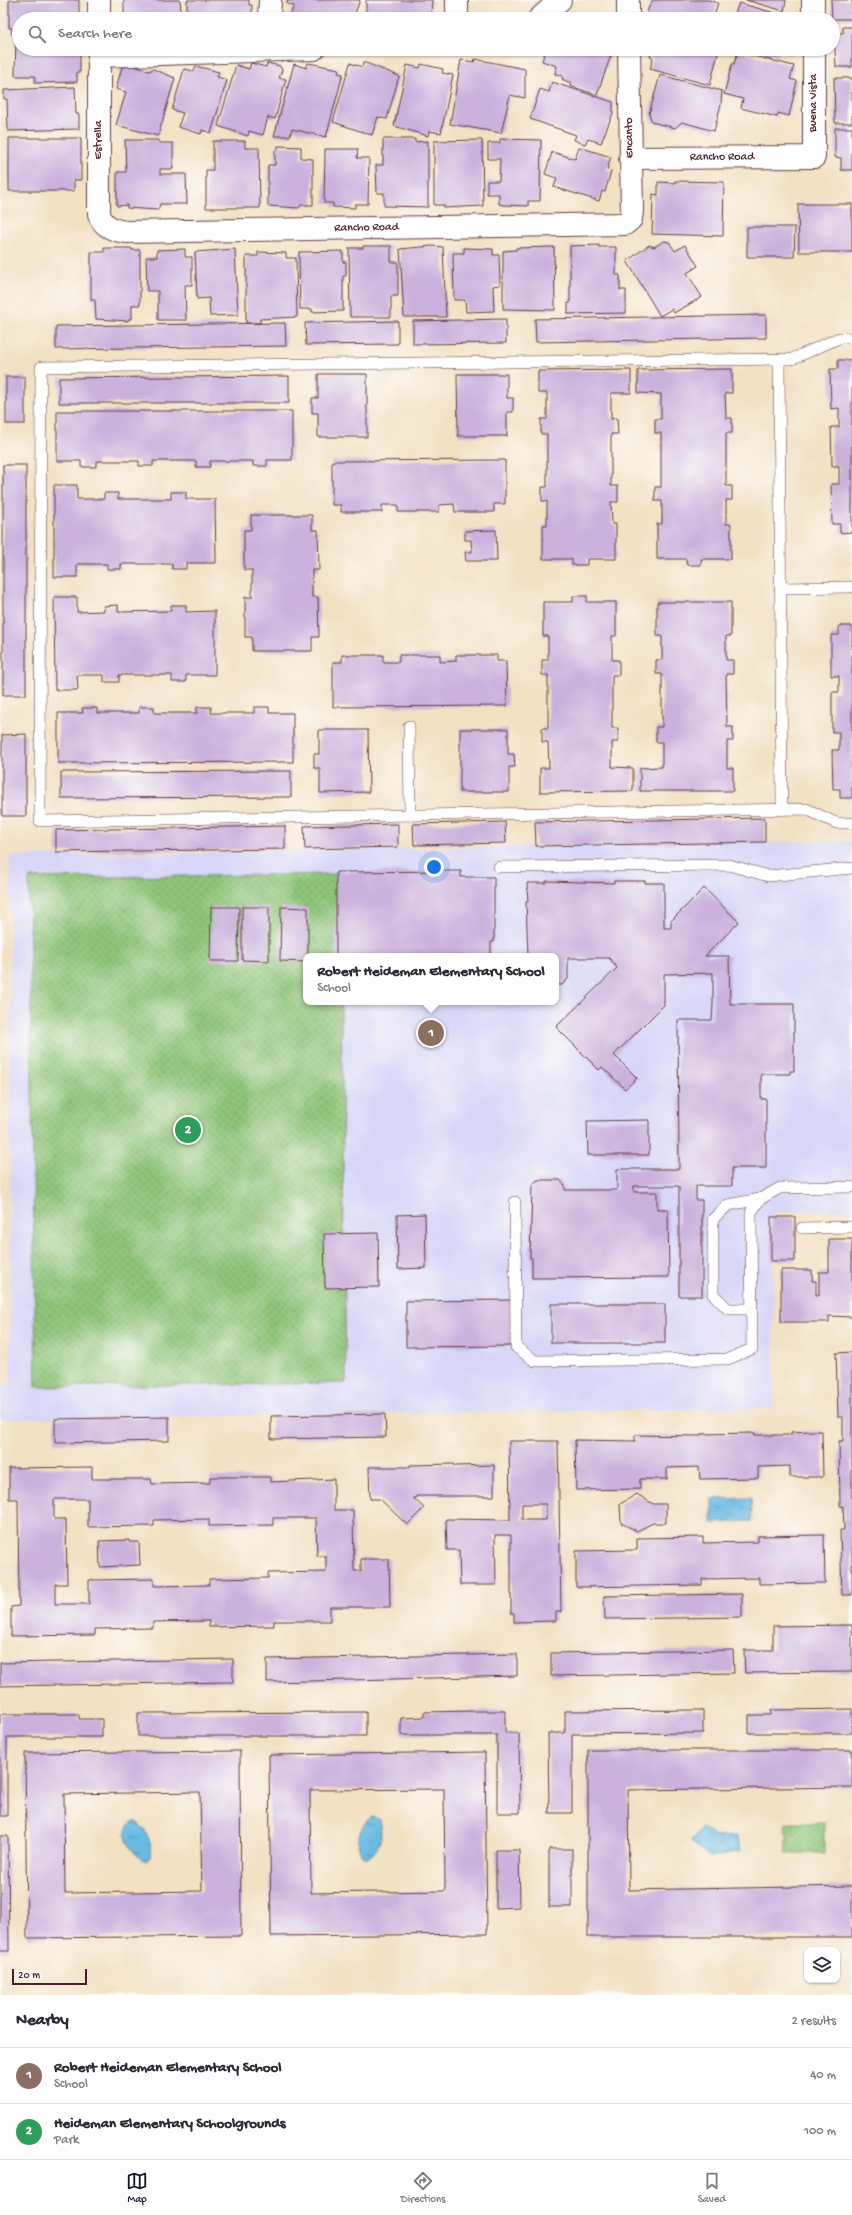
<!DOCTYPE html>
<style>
:root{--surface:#fff;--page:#f7f7f7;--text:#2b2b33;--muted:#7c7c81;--line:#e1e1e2;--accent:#111827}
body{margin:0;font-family:"Gochi Hand",sans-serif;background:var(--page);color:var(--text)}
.controls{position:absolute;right:12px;bottom:12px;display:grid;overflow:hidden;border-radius:8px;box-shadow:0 1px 3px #0004}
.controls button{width:36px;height:36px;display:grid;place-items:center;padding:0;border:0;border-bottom:1px solid var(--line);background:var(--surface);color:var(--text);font:20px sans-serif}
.scale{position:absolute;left:12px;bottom:10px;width:75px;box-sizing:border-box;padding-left:4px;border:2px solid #4a1f2b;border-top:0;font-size:11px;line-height:14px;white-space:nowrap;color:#4a1f2b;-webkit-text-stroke:3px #fdfcf7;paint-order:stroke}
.you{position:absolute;left:434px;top:867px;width:14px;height:14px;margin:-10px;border:3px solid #fff;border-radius:50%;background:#1a73e8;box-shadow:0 0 0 6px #1a73e833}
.badge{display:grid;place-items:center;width:26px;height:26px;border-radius:50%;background:var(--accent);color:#fff;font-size:13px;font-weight:700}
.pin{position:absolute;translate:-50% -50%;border:2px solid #fff;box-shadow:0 1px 4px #0006}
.popup{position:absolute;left:303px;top:953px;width:256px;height:52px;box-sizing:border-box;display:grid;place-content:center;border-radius:8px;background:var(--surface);filter:drop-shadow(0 1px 3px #0005);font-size:13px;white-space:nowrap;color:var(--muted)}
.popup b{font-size:15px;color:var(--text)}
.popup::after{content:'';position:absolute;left:50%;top:100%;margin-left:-8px;border:8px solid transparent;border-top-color:var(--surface)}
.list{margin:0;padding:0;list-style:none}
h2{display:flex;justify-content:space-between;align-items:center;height:52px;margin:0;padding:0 16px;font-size:17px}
h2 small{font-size:13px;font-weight:400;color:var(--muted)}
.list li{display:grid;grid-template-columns:26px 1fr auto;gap:12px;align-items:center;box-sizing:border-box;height:56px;padding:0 16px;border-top:1px solid var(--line)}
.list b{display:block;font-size:15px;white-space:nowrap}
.list p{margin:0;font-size:13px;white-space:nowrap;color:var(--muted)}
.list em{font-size:13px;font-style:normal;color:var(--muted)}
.icon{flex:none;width:22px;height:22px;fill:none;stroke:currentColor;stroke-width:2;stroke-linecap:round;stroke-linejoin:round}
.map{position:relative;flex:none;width:852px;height:1995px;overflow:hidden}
.search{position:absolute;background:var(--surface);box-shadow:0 1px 3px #0004;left:12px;right:12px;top:12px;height:44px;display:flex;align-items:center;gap:10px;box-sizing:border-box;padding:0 14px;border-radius:22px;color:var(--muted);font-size:15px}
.sheet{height:164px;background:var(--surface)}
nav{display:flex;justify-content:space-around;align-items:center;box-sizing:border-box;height:56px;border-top:1px solid var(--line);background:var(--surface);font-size:11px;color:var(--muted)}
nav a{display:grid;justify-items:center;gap:2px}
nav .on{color:var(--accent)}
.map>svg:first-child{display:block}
.built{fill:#d8d7f8;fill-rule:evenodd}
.park{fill:url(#park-dots);stroke:#6c7252}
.water{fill:url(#water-ripples);stroke:#586d87}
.building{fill:#cab2dd;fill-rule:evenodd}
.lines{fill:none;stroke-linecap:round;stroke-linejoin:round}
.lane-casing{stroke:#633c42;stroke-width:12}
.street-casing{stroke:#633c42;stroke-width:24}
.lane{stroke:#fff;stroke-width:11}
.street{stroke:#fff;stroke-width:22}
.labels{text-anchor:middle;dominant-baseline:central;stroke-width:3.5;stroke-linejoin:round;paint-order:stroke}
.street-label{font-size:12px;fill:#4a1f2b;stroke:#fdfcf7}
</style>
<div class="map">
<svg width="852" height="1995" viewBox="0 0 852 1995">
<defs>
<pattern id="park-dots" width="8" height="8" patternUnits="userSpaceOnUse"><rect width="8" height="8" fill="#8ec579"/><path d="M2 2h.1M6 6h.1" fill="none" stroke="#769f63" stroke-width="1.8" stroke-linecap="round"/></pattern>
<pattern id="water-ripples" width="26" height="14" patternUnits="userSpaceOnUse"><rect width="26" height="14" fill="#67bbe3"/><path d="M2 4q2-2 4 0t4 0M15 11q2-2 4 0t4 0" fill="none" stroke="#5797b8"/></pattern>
</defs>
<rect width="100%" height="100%" fill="#fdfcf7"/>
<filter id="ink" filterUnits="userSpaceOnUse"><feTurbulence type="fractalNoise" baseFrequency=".025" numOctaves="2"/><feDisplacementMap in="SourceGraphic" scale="8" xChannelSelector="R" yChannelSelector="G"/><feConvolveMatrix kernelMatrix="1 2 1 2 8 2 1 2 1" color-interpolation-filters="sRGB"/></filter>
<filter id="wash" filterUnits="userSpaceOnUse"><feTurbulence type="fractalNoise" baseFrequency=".012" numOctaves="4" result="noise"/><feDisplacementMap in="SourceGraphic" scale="16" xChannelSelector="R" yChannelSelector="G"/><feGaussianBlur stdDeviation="0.9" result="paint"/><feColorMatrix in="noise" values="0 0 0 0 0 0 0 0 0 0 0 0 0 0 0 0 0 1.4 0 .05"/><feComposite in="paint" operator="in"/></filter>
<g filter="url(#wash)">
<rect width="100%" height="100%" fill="#f2e1c3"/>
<path class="built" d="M852 841V1210L773 1212 774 1408 0 1419V1386H10V856ZM306 956H556V1002H306Z"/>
<g class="park">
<path d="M339 874 340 956H306V1002H341L346 1383 36 1387 29 878Z"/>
<rect x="786" y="1823" width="38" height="30"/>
</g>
<g class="water">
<path d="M751 1498 752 1521 712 1523V1499Z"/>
<path d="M373 1817 379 1820C383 1834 381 1849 368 1858 351 1853 359 1822 373 1817Z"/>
<path d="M133 1822H137C146 1829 159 1853 146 1861 133 1857 116 1830 133 1822Z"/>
<path d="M702 1828 715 1837 738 1836 740 1851 710 1857 691 1842Z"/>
</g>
<g id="blocks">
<g class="building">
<path d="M9 0H79V19H19V34H12V28H9Z"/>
<path d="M124 0H180L181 13H174V19H126L124 14Z"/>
<path d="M187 0H249V5H252V19H187Z"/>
<path d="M288 0H360L354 16 350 15 348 19H292L289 18 294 6 287 4Z"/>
<path d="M366 0H432L431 14 429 19H375V16H366Z"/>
<path d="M653 0H709L718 3 713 19H647L648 9Z"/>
<path d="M746 0H786L784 11Z"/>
<path d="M831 0H852V19H832Z"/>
<path d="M739 3 789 17 788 19H733Z"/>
<path d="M843 27H852V67H836L834 33H843Z"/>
<path d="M16 39H19V49L80 50V72H77V82L35 83V76H15Z"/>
<path d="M546 49H601L600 52 611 55 597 95 570 86 571 83 562 79 563 76 555 74 557 66 542 61Z"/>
<path d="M652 49H719L710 85 650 69 653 58 650 57Z"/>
<path d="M751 49H780L778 57Z"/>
<path d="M738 52 794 66 790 79 797 81 789 116 778 113 777 117 741 108 743 99 724 94 732 64H734Z"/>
<path d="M475 59 525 69V98L510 95 501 133 450 124 461 60 474 62Z"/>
<path d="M251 63 266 67 267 63 280 66 282 70 279 78 286 79 275 119 268 117 263 135 249 131 248 136 218 126 236 65 249 69Z"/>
<path d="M308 63 339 69 338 73 343 74 326 137 292 129 290 136H274L294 64 306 68Z"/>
<path d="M350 63 362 67 363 63H366L399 76 387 119 378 117 372 135 333 122Z"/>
<path d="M421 64 443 69 442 73 453 75 441 133 429 131 428 136 394 126 407 65 420 68Z"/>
<path d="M134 66 149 71 153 69 175 78 158 136 116 125 126 92 116 89 122 67Z"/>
<path d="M196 66 219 72 217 77 227 80 211 133 202 130 201 134 178 127 183 113 172 110 184 69 194 71Z"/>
<path d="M660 75 722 91 721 104 714 131 682 122 675 128 652 122 649 114Z"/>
<path d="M834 78H852V123H835Z"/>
<path d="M552 82 613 102V113L601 143 588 139 585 144 574 140 576 135 530 119 540 89 549 92Z"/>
<path d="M75 87 76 114H79V129L8 131 7 99H4V90Z"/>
<path d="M835 128H852V170H841V158L835 157Z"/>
<path d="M9 138H81V180H74V191H9Z"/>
<path d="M383 139H415V142L428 141V207L384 206V193H377L376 165H383Z"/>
<path d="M500 139 541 140 540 201H528V206L503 205 499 204V194H487V181H499L500 159H488V143H500Z"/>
<path d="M125 140H159V143H173V169H160V174H186L187 204H160L158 210 127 208V205L117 206V172H126Z"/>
<path d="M482 140 483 206 444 208V205H434V141Z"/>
<path d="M213 141H245V148H259L260 208H206V170H213Z"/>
<path d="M278 146 301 147V158L313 159V205H301L299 208 268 206V165H275V150H278Z"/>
<path d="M579 147 611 157 607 170 611 171 605 192 602 191 599 201 554 187 557 178 545 174 552 152 575 159Z"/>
<path d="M325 149H358L357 158H369L368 204H355V208L333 207V203H324Z"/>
<path d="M675 181 724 182 723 236 652 234 653 194 658 195V182L675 183Z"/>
<path d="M798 204H852V252H799Z"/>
<path d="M747 227H795L794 257H747Z"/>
<path d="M664 241 669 242 675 251 685 245 698 266 687 273 702 297 674 313 672 309 660 316 627 261 649 245 654 247Z"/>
<path d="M599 245V247H616V275H620V290H626V313L568 314V303H570V246Z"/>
<path d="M363 246H391V262H398V296H391V317H350L349 248H363Z"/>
<path d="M432 246 443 247 446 317H404L400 249Z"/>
<path d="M554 247 555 310 503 309V251L516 250V248Z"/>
<path d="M104 248H131L132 250H140V305H132V319H128V321L96 319 95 300H91V252H104Z"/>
<path d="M464 248 493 249V255H499L500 285 493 286 494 311 466 312 465 300H454L453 253H464Z"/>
<path d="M185 249V257H192V285H185L186 320H158V291H147L146 257H157V250Z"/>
<path d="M235 249 238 315 210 316 209 298 197 299 195 252Z"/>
<path d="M343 251V262H346V276H343V311L312 312V309H300L299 252Z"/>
<path d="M258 252 286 253V258H296L297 317 260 319V323H246V256H258Z"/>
<path d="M766 315V338L536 342 535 319Z"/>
<path d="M506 319V343L413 344V321Z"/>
<path d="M398 321V344L306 345 305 323Z"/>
<path d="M285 323 286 346 56 349V326Z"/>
<path d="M838 360H852V532L840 533V524H832L831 484H839V466H832L831 427H839V408L831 409 830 369H838Z"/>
<path d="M732 369V393H725L726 418H732V433H726V486H732V500H726V524H731V559H701V565H687L686 559H657V524H662V501H655V487H661V433H655V419H661V394L638 393V370Z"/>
<path d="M631 370V393H611V419L617 418 618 434H611V486H618V502H611L612 524H616V559H587V565H572V559H543V525H547V501H542V487H547V434H541V419H547V393H538V371Z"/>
<path d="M318 374H367V437H318V413H312V398H318Z"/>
<path d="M457 374H507V398H513V412H507V436H458Z"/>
<path d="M289 376V403H59V378Z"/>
<rect x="6" y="377" width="19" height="47"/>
<path d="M57 411H292V460H267V466H253V461H210V467H196V461H153V466H139V461H96V467H81V461H57Z"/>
<path d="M505 460V504H494V512H455L454 504 439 505V512H398V505H382V512H341V505H332V461Z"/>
<rect x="3" y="465" width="23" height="230"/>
<path d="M54 485H77V499H104V493H118V499H171V492H186V499H215L216 563H186V569H172V564H121V569H107V564H77V577H54Z"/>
<path d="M251 515H312V530H318L319 570H312V597H318L319 637H312V651H252V637H245V597H252V570H244V530H251Z"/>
<path d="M496 530 497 561H466L465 552H472L471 540H465V531Z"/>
<path d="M573 596H587V602H616V636H612V660H619V675H612V728H618V742H612V767L633 768V791L540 792V768H549L548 742H542V728H548V675H542V660H548V636H543V602H573Z"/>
<path d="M54 597H77V612L104 611V606L118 605V612L171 611V605H186V612L215 611V675H186V682H172V675H119V682H104V675H77L78 690H55Z"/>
<path d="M657 602H731V636H726V660H733V674H726L727 727H733V741H727V768H733V791H640V768L662 767V742H656V727H662V674H656V660H662V636H657Z"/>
<path d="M839 626H852V798H840V789H833L832 750H839V732H832V692H839V676H831V635H839Z"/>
<path d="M342 655H383V662H399V655H440V662L456 661V655H497V661H506L507 706 333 707V662H342Z"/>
<path d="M139 707H154V713H197V707H211V713H254V707H269V713H293V762L58 763V713H83L82 708H97V713H139Z"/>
<path d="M460 729H508V754H514L515 767H509V792H460Z"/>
<path d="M319 730H368L369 792 320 793V768H314V754H319Z"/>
<path d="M26 734V816H2V735Z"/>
<path d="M291 771V797L61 798V772Z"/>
<path d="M765 818V842L536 846 535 822Z"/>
<path d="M505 822 506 843 414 845 413 824Z"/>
<path d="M398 824V847L305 849 304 826Z"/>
<path d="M285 826V849L56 852V830Z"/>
<path d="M461 871V877H494V942H491V956H336V872Z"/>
<path d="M546 881 614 883V881H645V883H664V928H671V921L704 888 739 922 705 956H729L730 1004H794V1071H790V1074H761V1099H766V1168H732V1186H696V1200H702V1296H679V1186H634V1192H657V1209H668L669 1277 532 1278V1258H530L532 1186 537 1180H560L565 1186V1190H617V1169H679L678 1020H712L713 1005V973L664 974V1005L614 1055 637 1078 625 1089 602 1067 599 1070 556 1027 617 968 609 958H568V979L562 985H556V956H528L526 902H528L527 883H546Z"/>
<path d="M211 907H239L238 961H210Z"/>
<path d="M242 907H269V961L242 960Z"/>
<path d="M281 907 308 908V956H306V962L280 961Z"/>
<path d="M649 1120V1155H588L587 1121Z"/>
<path d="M425 1214 426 1268 398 1269 397 1215Z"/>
<rect x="771" y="1217" width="24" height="44"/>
<path d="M378 1233 379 1287 325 1288 324 1234Z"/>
<path d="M829 1239H852V1317L829 1316V1322H781V1270H812V1281H816V1295H819V1272H829Z"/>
<path d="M512 1300 513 1346 406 1347V1301Z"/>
<rect x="551" y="1304" width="114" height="39"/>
<path d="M852 1352V1595H842L840 1530H844L843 1506H840L839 1441H843V1417H838L836 1353Z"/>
<path d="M385 1414 386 1437 271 1439V1416Z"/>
<path d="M169 1417V1441L55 1443V1419Z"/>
<path d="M811 1431H822L823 1477H790V1466L758 1467V1478L700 1479 699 1467 667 1468V1479H640V1489L576 1490 575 1440 635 1441V1435L700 1436V1434L755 1433V1435H791V1432Z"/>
<path d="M509 1441H558L561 1612H556V1621L514 1622V1613H511V1535H495L496 1585H460L459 1550H447L446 1519 510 1520ZM522 1504H546V1520H522Z"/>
<path d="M454 1464V1466L494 1465V1496H416V1498H413L424 1508 407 1525 380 1499H370L369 1467H410V1465Z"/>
<path d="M92 1467V1479H151L152 1484 210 1483V1477H271V1482L334 1479V1510H353L354 1571H361V1559H389L390 1607H330V1621H274V1626L209 1627V1621L153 1622V1628L95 1629V1635L11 1636V1607L19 1606 18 1499H9V1468ZM54 1499H88V1527L154 1526V1520L209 1519V1526L273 1525V1518H316L317 1556H326V1572L268 1573V1578L209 1579V1585L154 1586V1579L89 1580V1604H55V1584H67L66 1519H54Z"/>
<path d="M637 1494 653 1504H666V1523H653L637 1531 621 1523 620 1504Z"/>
<path d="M824 1535 825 1583 759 1584V1578L702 1579V1585L576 1587V1551L637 1550V1538L703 1537V1543L758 1542V1536Z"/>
<path d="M129 1540V1542H139L140 1565 100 1567 99 1541Z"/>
<path d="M742 1594V1617L605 1619 604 1596Z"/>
<path d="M852 1625V1672L745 1673 744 1650H773V1626Z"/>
<path d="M733 1650 734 1673 551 1676V1653Z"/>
<path d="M517 1654V1676L267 1682V1659Z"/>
<path d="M233 1659V1682L0 1686V1663Z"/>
<path d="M852 1709V1733H749V1715H771V1710Z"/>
<path d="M703 1710V1733L572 1734V1813H549L548 1733H565V1711Z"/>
<path d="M475 1711H505V1733H519L520 1813H497V1735H401V1718L424 1717V1712Z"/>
<path d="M366 1712V1736H138V1713Z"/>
<path d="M0 1714H79V1719H102V1737H7V1816H0Z"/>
<path d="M588 1750H852V1787L628 1790 629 1890 852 1886V1937H588Z"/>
<path d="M240 1751 241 1936 27 1938 25 1753ZM200 1792 202 1891 65 1893 64 1794Z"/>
<path d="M485 1752 487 1934 271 1936 269 1755ZM444 1789 445 1891 311 1893 310 1790Z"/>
<path d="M0 1836H8L9 1951H0Z"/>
<rect x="549" y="1849" width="23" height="58"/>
<path d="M496 1850H519L520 1907 496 1908Z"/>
</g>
</g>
</g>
<g filter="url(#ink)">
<use href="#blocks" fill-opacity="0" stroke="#633c42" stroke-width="1"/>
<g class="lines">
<g class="lane-casing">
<g id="lane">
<path d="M852 338H839L792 359 41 367 40 821 806 809 836 823H852"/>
<path d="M779 360 782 809"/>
<path d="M780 588 852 587"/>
<path d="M409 726 410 815"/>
<path d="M499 867 729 865 768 876 852 868"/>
<path d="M515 1202 516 1347 535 1361 728 1359 752 1349 751 1212 760 1199"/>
<path d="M802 1228 852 1227"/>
<path d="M752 1309H728L713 1294V1219L728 1205 760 1199 780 1188 852 1187"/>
</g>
</g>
<g class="street-casing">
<g id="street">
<path d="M99 0V19"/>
<path d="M457 0V19"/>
<path d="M628 0V19"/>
<path d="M813 0V19"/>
<path d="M269 19 270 0"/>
<path d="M539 19 560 0"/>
<path id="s1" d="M99 49V214C103 227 115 231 127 232L625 224 631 219 632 211 629 49"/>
<path d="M99 56 314 49"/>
<path id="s2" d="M630 158 814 157V49"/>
</g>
</g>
<use href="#lane" class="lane"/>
<use href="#street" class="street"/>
</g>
</g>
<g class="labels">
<g class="street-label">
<text transform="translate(814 103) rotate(-90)">Buena Vista</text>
<text transform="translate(630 138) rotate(-91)">Encanto</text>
<text transform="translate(99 140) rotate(-90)">Estrella</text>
<text stroke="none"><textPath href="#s2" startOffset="92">Rancho Road</textPath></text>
<text stroke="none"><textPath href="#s1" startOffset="440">Rancho Road</textPath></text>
</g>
</g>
</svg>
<div class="controls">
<button><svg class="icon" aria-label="layers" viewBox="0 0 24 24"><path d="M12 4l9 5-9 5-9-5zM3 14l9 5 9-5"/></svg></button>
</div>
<div class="scale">20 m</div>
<div class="you"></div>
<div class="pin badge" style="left:431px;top:1033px;background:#8d6e63">1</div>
<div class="popup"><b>Robert Heideman Elementary School</b>School</div>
<div class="pin badge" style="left:188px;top:1130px;background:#2e9e5b">2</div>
<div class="search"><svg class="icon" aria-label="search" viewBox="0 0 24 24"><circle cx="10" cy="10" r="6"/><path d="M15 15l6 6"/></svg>Search here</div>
</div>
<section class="sheet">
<h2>Nearby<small>2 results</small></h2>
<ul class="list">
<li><span class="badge" style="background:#8d6e63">1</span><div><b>Robert Heideman Elementary School</b><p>School</p></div><em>40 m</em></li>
<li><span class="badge" style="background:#2e9e5b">2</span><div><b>Heideman Elementary Schoolgrounds</b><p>Park</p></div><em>100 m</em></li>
</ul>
</section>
<nav>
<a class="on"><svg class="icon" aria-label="map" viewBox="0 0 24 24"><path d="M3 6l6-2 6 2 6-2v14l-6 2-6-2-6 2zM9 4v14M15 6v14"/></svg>Map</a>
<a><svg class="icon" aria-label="directions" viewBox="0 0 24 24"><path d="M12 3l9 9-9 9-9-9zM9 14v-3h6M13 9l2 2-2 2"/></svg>Directions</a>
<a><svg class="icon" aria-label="saved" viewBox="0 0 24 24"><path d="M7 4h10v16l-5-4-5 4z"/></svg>Saved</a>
</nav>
